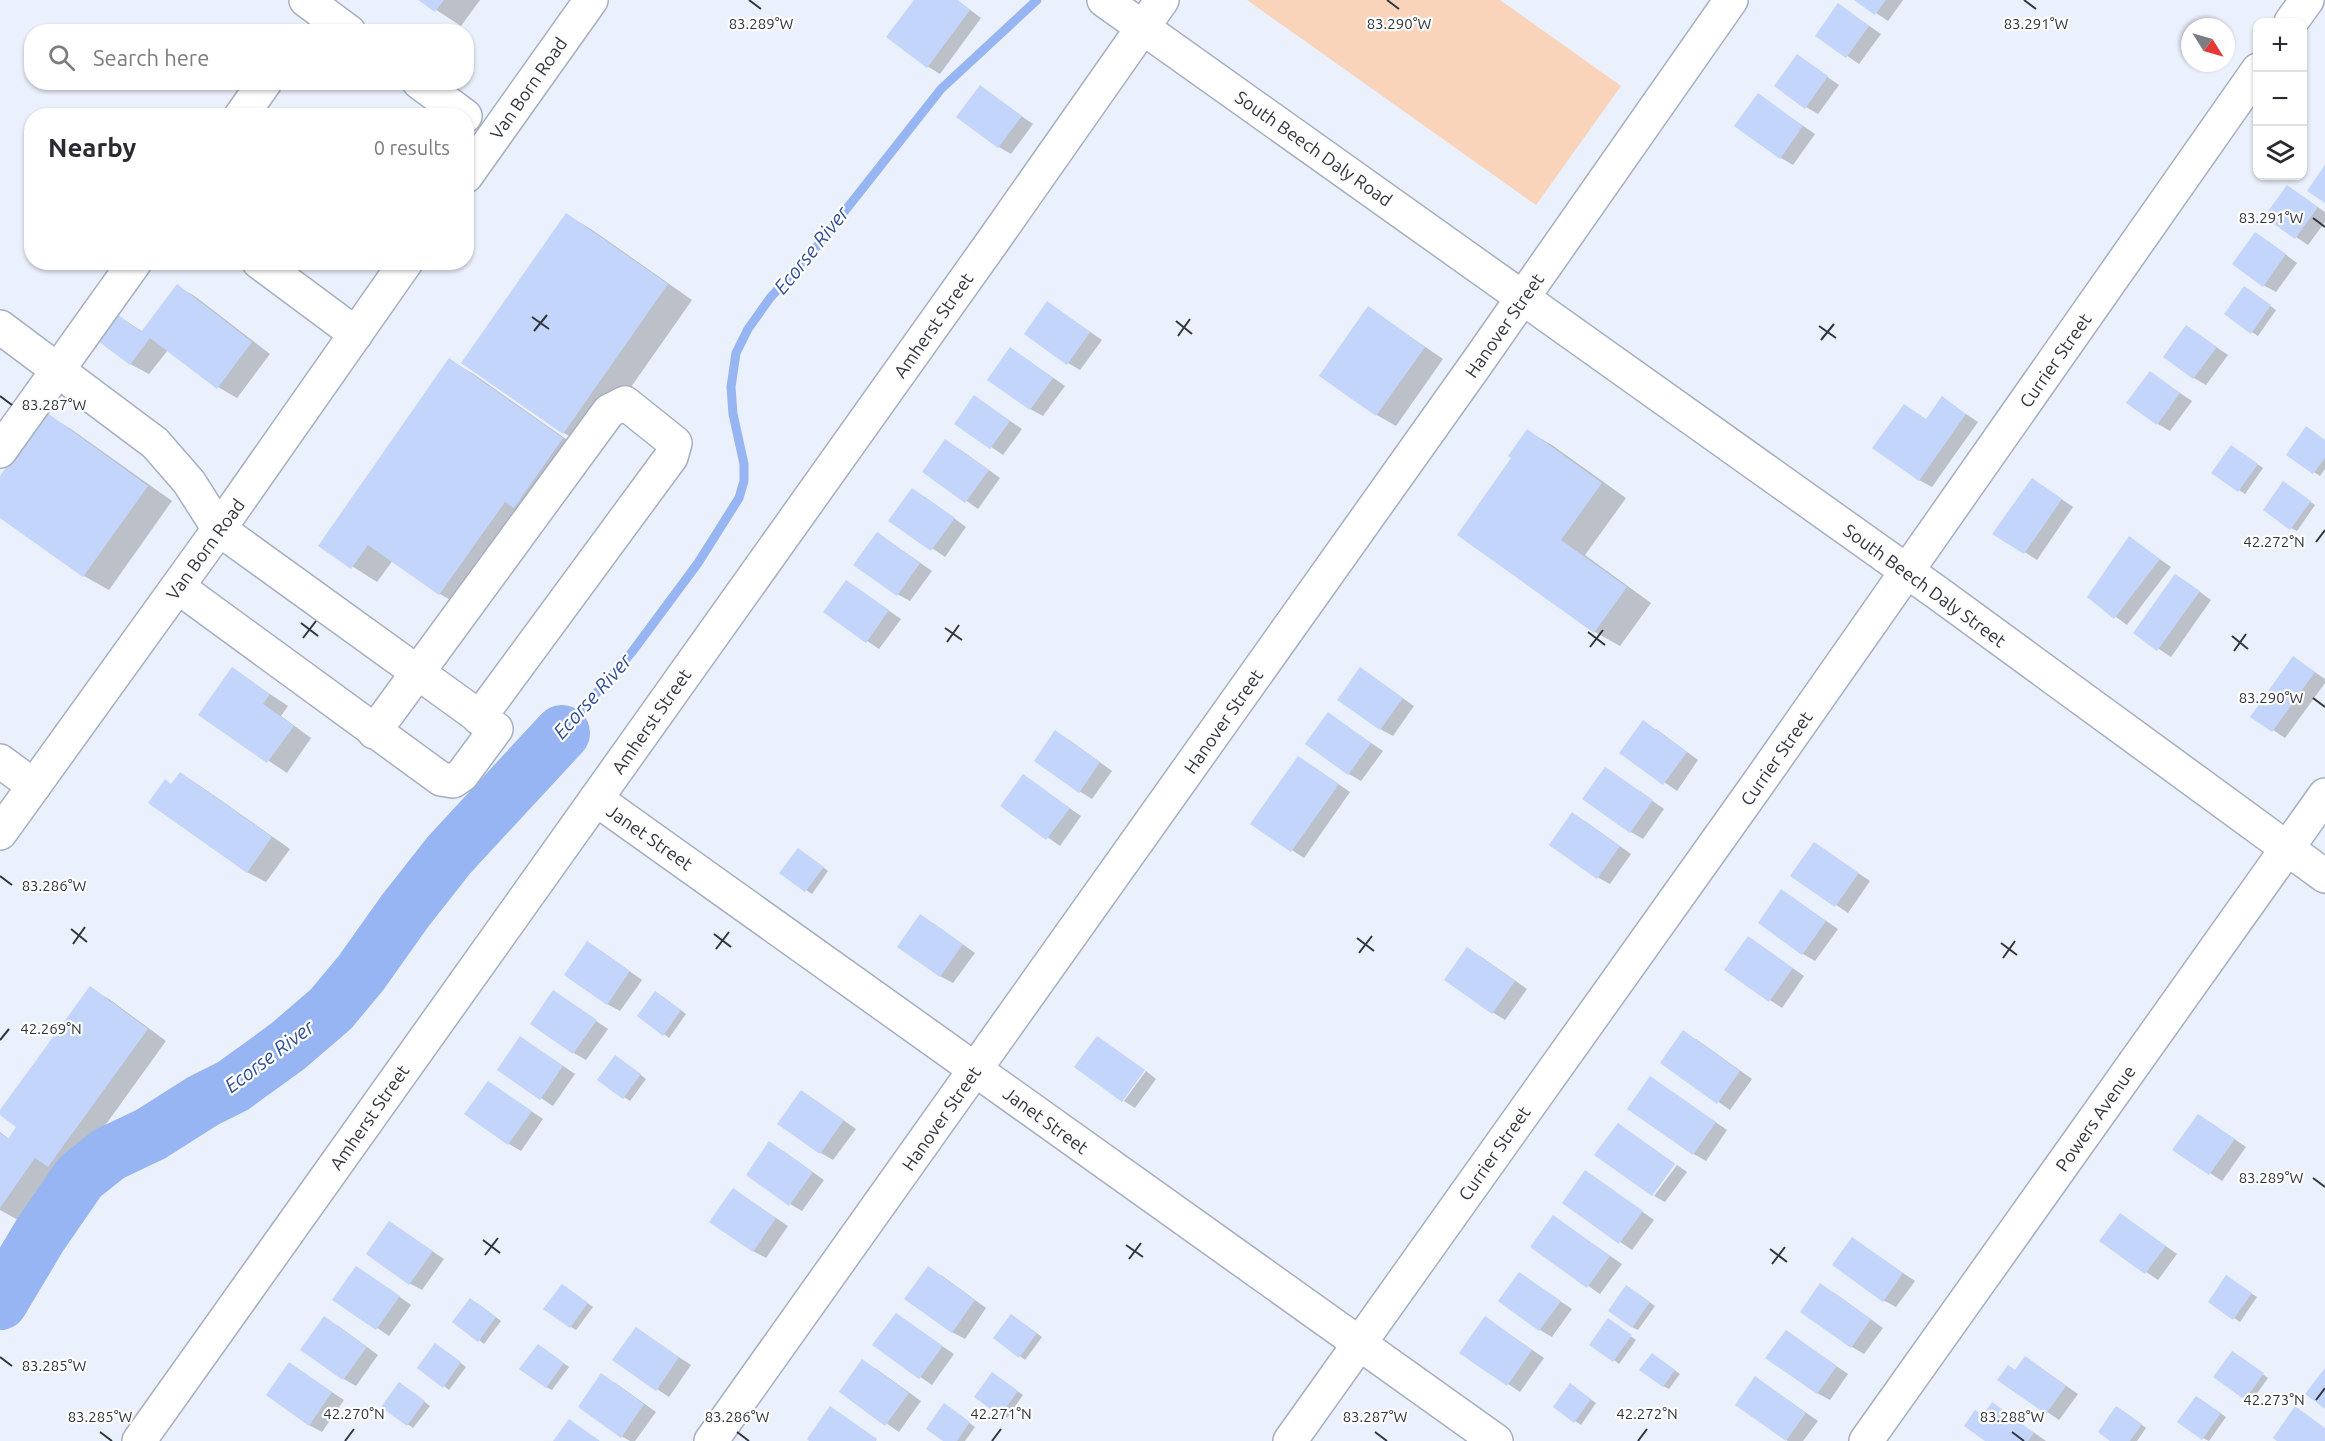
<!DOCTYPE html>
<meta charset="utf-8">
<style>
:root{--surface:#fff;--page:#f2f2f3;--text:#2b2b33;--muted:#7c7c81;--line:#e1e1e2}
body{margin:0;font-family:Ubuntu,sans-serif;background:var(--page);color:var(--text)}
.controls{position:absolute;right:18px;top:18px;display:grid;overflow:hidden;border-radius:12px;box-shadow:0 2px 4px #0004}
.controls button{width:54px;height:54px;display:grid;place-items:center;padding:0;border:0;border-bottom:2px solid var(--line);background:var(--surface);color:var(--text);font:30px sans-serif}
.compass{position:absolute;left:2181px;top:18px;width:54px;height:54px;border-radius:50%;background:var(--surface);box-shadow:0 2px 4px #0004;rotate:127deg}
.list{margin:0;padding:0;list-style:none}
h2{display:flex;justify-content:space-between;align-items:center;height:78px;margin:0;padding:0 24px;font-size:26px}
h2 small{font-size:20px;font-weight:400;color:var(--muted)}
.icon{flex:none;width:33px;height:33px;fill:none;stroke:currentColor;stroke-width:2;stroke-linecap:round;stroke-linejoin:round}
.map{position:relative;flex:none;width:2325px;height:1441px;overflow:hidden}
.search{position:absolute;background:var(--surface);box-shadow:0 2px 4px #0004;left:24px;top:24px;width:450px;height:66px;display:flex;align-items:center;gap:15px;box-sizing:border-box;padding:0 21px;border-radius:24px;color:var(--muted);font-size:22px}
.panel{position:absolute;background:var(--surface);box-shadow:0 2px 4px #0004;left:24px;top:108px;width:450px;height:162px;border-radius:24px}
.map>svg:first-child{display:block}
.green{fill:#f9d4bb}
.shadow{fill:#0003}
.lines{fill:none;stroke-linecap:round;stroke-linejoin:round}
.stream{stroke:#97b5f2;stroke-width:9}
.river{stroke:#97b5f2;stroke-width:56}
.building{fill:#c3d5fb}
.minor-casing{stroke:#a6afc2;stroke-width:36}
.major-casing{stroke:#a6afc2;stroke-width:36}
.minor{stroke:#fff;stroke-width:33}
.major{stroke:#fff;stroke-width:33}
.ticks{fill:none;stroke:#31353c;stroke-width:2}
.labels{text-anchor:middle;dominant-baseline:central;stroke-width:4.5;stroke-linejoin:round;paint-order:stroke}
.street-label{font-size:18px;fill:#31353c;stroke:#fdfdfd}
.water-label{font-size:20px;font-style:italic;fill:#314f98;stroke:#fdfdfd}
.ticks-label{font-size:15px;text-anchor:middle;fill:#31353c;stroke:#fdfdfd;stroke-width:4.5;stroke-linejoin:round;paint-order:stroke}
</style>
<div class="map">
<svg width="2325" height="1441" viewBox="0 0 2325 1441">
<rect width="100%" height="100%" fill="#eaf0fc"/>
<path class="green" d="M1247 0H1500L1621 86 1536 205Z"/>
<g class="shadow">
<path d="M421 0H480L461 26Z"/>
<path d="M916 0H957L981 18 940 74 927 66Z"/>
<path d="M1857 0H1903L1888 21Z"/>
<path d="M1839 5 1881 34 1859 64 1817 35Z"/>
<path d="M1797 56 1839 85 1818 114 1806 107Z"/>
<path d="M980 87 1033 124 1011 154 999 147Z"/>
<path d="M1758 95 1815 134 1793 165 1781 158Z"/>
<path d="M2288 187 2325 212V222L2308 245 2266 217Z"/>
<path d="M567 215 591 229 692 300 589 447 564 433 463 363Z"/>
<path d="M2268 241 2297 263 2276 292 2263 285Z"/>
<path d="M177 286 196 297 270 354 237 398 218 387 168 350 149 374 130 364 114 313 143 332Z"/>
<path d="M2250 291 2276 310 2258 336 2252 332Z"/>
<path d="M1048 303 1102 340 1080 370 1068 363Z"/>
<path d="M1368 308 1443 359 1396 426 1377 415Z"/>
<path d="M2187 327 2228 355 2206 385 2194 378Z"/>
<path d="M1022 356 1065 386 1043 416 1030 409Z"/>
<path d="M450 360 475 375 587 454 465 608 440 594 393 560 377 582 320 546Z"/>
<path d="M2150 373 2192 401 2170 431 2158 424Z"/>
<path d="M975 397 1022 429 1003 455 956 423Z"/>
<path d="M1942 398 1978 422 1932 487 1919 480Z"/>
<path d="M46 414 71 429 172 501 109 590 84 576 0 516V479Z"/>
<path d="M1527 431 1552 445 1626 498 1585 555 1651 603 1620 646 1595 632 1459 534 1514 457Z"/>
<path d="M2325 441V469L2320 476 2288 455Z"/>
<path d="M958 448 1000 478 978 509 924 471Z"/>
<path d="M2237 450 2263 468 2245 494 2213 473Z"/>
<path d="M2044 487 2073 507 2037 560 1994 533Z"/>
<path d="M2289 487 2315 505 2297 531 2291 528Z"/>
<path d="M925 497 966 527 945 557 891 520Z"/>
<path d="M2129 538 2171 567 2127 625 2089 597Z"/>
<path d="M889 541 932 571 910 601 897 594Z"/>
<path d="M846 582 901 619 879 649 825 612Z"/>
<path d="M2188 583 2211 600 2171 657 2135 633Z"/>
<path d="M2306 666 2325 679V683L2285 738 2252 716Z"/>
<path d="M232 669 288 706 281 716 311 738 287 773 200 715Z"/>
<path d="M1361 669 1414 706 1393 736 1380 729Z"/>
<path d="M1328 714 1383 751 1361 781 1349 774Z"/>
<path d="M1656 729 1698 760 1677 791 1622 753Z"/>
<path d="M1068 739 1112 771 1092 799 1079 791Z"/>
<path d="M1311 765 1350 792 1304 858 1252 824Z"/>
<path d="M1606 768 1664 809 1643 839 1631 832Z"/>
<path d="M180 774 199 785 290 849 266 882 247 872 172 785Z"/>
<path d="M1023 776 1081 816 1060 846 1002 805Z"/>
<path d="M1585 821 1631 854 1610 884 1597 877Z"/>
<path d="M1815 844 1870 881 1848 913 1792 875Z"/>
<path d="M804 853 828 871 812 894 781 873Z"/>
<path d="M1794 899 1838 929 1815 961 1803 954Z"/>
<path d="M933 923 975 953 953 983 940 976Z"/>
<path d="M1749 938 1804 976 1782 1008 1770 1000Z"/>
<path d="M600 950 642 980 620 1011 607 1004Z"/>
<path d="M1480 956 1527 989 1505 1020 1492 1012Z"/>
<path d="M90 988 109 999 166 1041 68 1177 54 1169 18 1220 0 1210V1132L9 1139 18 1127 0 1112Z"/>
<path d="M554 992 608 1029 586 1060 574 1053Z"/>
<path d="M662 996 686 1014 669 1038 664 1034Z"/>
<path d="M521 1038 575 1074 553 1106 541 1098Z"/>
<path d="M1696 1039 1752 1079 1730 1110 1662 1062Z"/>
<path d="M621 1060 646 1079 630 1101 599 1080Z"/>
<path d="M1146 1071 1156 1079 1135 1108 1124 1101Z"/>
<path d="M1651 1078 1727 1130 1706 1161 1694 1154Z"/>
<path d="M489 1083 543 1119 521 1151 509 1144Z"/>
<path d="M813 1099 856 1129 833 1160 821 1153Z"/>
<path d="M2211 1123 2246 1147 2222 1181 2174 1149Z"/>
<path d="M1618 1125 1674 1163 1652 1194Z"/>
<path d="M782 1150 824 1180 802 1211 790 1204Z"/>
<path d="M1677 1165 1687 1172 1665 1202 1654 1196Z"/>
<path d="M1598 1180 1654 1220 1632 1250 1564 1203Z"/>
<path d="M734 1190 788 1226 766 1258 753 1251Z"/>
<path d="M2121 1215 2177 1254 2158 1280 2101 1241Z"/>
<path d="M1553 1217 1622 1264 1600 1294 1532 1247Z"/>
<path d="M390 1223 444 1259 422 1290 409 1283Z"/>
<path d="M1852 1239 1915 1281 1896 1307 1883 1300Z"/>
<path d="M1520 1274 1572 1309 1552 1337 1540 1330Z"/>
<path d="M369 1275 411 1305 389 1336 335 1299Z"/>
<path d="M941 1275 986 1308 965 1339 952 1332Z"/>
<path d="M2232 1281 2257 1297 2240 1322 2234 1318Z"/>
<path d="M568 1289 593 1307 576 1330 571 1327Z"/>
<path d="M1632 1290 1655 1306 1638 1330 1632 1327Z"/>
<path d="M1833 1292 1883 1328 1864 1354 1852 1347Z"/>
<path d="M477 1303 501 1321 484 1344 479 1340Z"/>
<path d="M896 1315 954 1354 932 1385 874 1345Z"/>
<path d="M1486 1318 1544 1358 1520 1392 1461 1352Z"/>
<path d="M1017 1319 1042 1337 1025 1360 1020 1356Z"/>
<path d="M1614 1324 1636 1340 1619 1364 1614 1360Z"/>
<path d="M337 1325 378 1355 356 1386 344 1379Z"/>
<path d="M636 1329 691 1365 669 1397 657 1389Z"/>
<path d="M1786 1332 1848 1374 1830 1400 1817 1393Z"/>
<path d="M441 1348 466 1367 449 1390 444 1386Z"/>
<path d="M544 1349 569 1367 552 1390 546 1387Z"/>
<path d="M2238 1356 2268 1378 2251 1402 2245 1399Z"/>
<path d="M1658 1358 1680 1374 1669 1389 1663 1386Z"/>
<path d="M289 1364 344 1400 322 1432 309 1425Z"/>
<path d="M2038 1366 2078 1394 2059 1420 1999 1379 2016 1371Z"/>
<path d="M875 1368 921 1401 899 1432 841 1392Z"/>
<path d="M998 1377 1023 1395 1007 1418 976 1397Z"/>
<path d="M614 1382 656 1412 635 1441H630L621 1436Z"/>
<path d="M1768 1386 1818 1421 1803 1441H1788L1737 1405Z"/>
<path d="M405 1387 430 1406 413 1428 383 1407Z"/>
<path d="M1576 1389 1596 1403 1581 1425 1555 1407Z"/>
<path d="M2202 1401 2226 1417 2209 1441 2203 1438Z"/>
<path d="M950 1409 975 1427 965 1441H946Z"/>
<path d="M2123 1411 2146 1428 2137 1441H2113Z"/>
<path d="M2004 1412 2046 1441H1987L1983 1417Z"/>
</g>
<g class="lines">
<path class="stream" d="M562 733 632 652 698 563 739 498 744 481V464L733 414 731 387 736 353 748 329 770 298 818 245 941 89 1037 0"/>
<path class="river" d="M0 1302 40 1235 80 1177 109 1154 151 1134 203 1101 233 1086 288 1046 331 1009 361 973 405 911 449 855 562 733"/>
</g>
<g class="building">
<path d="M418 0H444L435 12Z"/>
<path d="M914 0H957L970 10 927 68 886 37Z"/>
<path d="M1854 0H1886L1875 15Z"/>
<path d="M1838 3 1869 26 1846 58 1815 36Z"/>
<path d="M1797 54 1828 76 1805 109 1774 86Z"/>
<path d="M980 85 1022 116 998 148 956 117Z"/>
<path d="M1758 93 1803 126 1780 159 1734 126Z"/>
<path d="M2325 165V203L2307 191Z"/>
<path d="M2287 185 2318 207 2295 239 2264 217Z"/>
<path d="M566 213 668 284 563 434 461 363Z"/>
<path d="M2255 232 2286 254 2263 287 2232 264Z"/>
<path d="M177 284 252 342 217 389 150 338 130 365 94 338 113 311 141 332Z"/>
<path d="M2244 286 2271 305 2251 334 2224 314Z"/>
<path d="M1047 301 1090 332 1067 365 1024 334Z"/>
<path d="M1368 306 1425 347 1376 416 1319 376Z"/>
<path d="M2186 325 2217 347 2193 379 2163 357Z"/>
<path d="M1010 347 1053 378 1030 410 987 380Z"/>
<path d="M449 358 563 438 514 508 505 502 439 595 368 545 351 569 318 546Z"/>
<path d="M2150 371 2180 393 2157 425 2126 403Z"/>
<path d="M974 395 1010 421 990 449 954 424Z"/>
<path d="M1942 396 1966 414 1919 481 1872 448 1904 404 1926 419Z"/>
<path d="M46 412 148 486 83 577 0 518V476Z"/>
<path d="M2306 426 2325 440V458L2313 474 2286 455Z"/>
<path d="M1527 429 1602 483 1561 540 1627 587 1594 633 1457 535 1511 458 1508 456Z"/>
<path d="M945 439 989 470 965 503 922 472Z"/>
<path d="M2231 445 2258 464 2238 492 2211 473Z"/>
<path d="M2032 478 2062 499 2024 554 1992 534Z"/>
<path d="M2283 481 2311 501 2290 530 2263 510Z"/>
<path d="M912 488 955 518 931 551 888 521Z"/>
<path d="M877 532 920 563 897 596 853 565Z"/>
<path d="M2129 536 2160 559 2114 619 2087 597Z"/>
<path d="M2175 574 2200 591 2157 651 2133 633Z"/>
<path d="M846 580 889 610 866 643 823 612Z"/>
<path d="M2293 656 2315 672 2272 732 2250 717Z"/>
<path d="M232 667 270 694 263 704 294 726 267 763 198 715Z"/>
<path d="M1360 667 1403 698 1380 730 1337 700Z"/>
<path d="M1328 712 1371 743 1348 775 1305 744Z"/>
<path d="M1643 720 1687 752 1663 785 1619 753Z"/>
<path d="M1055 730 1100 762 1079 793 1034 761Z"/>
<path d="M1298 756 1339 784 1291 852 1250 824Z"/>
<path d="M1605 767 1653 800 1630 833 1582 799Z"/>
<path d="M180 772 272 837 247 873 148 803 165 779 171 784Z"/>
<path d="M1023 774 1070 808 1046 840 1000 806Z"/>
<path d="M1572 812 1620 846 1597 879 1549 845Z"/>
<path d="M1814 842 1859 873 1835 907 1790 876Z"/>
<path d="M798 848 824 867 805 892 779 873Z"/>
<path d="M1781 889 1826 921 1802 955 1758 923Z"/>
<path d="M920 914 963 944 940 977 897 947Z"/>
<path d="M1748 936 1793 968 1769 1002 1724 970Z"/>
<path d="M587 941 630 971 607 1005 564 975Z"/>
<path d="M1467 947 1515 981 1492 1014 1444 980Z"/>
<path d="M90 986 148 1029 48 1167 35 1158 0 1208V1133L8 1139 16 1127 0 1115V1110Z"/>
<path d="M553 990 597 1020 573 1054 530 1024Z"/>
<path d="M655 991 681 1010 663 1036 637 1016Z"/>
<path d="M1683 1030 1740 1071 1717 1104 1660 1063Z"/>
<path d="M520 1036 563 1066 540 1100 497 1070Z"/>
<path d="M1097 1036 1145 1070 1122 1102 1074 1067Z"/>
<path d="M615 1055 641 1074 623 1099 597 1080Z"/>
<path d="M1650 1076 1716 1122 1693 1155 1627 1109Z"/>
<path d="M488 1081 532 1111 508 1145 464 1114Z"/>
<path d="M801 1090 844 1120 820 1154 777 1124Z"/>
<path d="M2198 1114 2235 1139 2209 1175 2172 1150Z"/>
<path d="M1618 1123 1675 1164 1652 1196 1594 1155Z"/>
<path d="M769 1141 813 1172 789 1206 746 1175Z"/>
<path d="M1585 1170 1643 1211 1619 1244 1562 1203Z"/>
<path d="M733 1188 776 1218 753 1252 709 1222Z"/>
<path d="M2120 1213 2166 1246 2145 1274 2099 1241Z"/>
<path d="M1553 1215 1610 1256 1587 1288 1530 1247Z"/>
<path d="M389 1221 433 1251 409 1285 366 1254Z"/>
<path d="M1852 1237 1903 1273 1883 1302 1832 1265Z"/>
<path d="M356 1266 400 1296 376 1330 332 1300Z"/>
<path d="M928 1266 975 1300 952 1333 904 1299Z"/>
<path d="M1519 1272 1561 1301 1539 1331 1498 1301Z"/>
<path d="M2226 1275 2252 1293 2233 1320 2208 1302Z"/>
<path d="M1820 1283 1871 1319 1851 1348 1800 1312Z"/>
<path d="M562 1284 588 1303 570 1328 543 1309Z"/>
<path d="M1626 1285 1650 1302 1632 1328 1608 1311Z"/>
<path d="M470 1298 496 1317 478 1342 452 1322Z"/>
<path d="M896 1313 943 1346 919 1379 872 1345Z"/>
<path d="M1011 1314 1037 1333 1019 1358 993 1338Z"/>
<path d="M324 1316 367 1347 343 1380 300 1350Z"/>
<path d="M1485 1316 1532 1350 1507 1386 1459 1353Z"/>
<path d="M1608 1318 1632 1335 1613 1362 1589 1345Z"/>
<path d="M636 1327 679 1357 656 1391 612 1360Z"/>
<path d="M1786 1330 1837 1366 1817 1394 1765 1358Z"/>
<path d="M435 1343 461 1362 443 1388 417 1368Z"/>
<path d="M538 1344 564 1363 546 1388 519 1369Z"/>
<path d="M2232 1351 2264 1373 2245 1400 2213 1377Z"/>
<path d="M1652 1353 1675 1370 1663 1387 1639 1370Z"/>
<path d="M2025 1356 2066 1386 2046 1414 1997 1380 2008 1365 2015 1370Z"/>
<path d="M862 1359 909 1393 885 1426 839 1392Z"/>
<path d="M289 1362 332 1392 309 1426 266 1395Z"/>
<path d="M2325 1368V1409L2305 1394Z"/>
<path d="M992 1372 1018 1391 1000 1416 974 1397Z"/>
<path d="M601 1373 644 1404 621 1438 578 1407Z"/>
<path d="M1755 1376 1806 1413 1786 1441 1735 1405Z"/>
<path d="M399 1382 425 1401 407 1426 381 1407Z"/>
<path d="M1570 1383 1591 1399 1574 1423 1553 1407Z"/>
<path d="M2196 1396 2221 1413 2202 1440 2177 1422Z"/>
<path d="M1992 1402 2034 1433 2028 1441H1985L1964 1426 1975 1410 1983 1415Z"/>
<path d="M944 1403 970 1422 957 1441H943L926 1429Z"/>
<path d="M830 1406 877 1439 876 1441H809L807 1439Z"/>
<path d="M2116 1406 2142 1424 2130 1441H2110L2098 1432Z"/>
<path d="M2295 1406 2325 1428V1441H2277L2273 1438Z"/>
<path d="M569 1419 600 1441H553Z"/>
</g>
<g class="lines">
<g class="minor-casing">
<g id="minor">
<path d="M306 0 349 32"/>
<path d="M2291 22 2307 0"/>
<path d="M419 82 465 116"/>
<path d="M241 116 265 82"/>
<path d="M259 262 356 334"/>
<path d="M0 327 155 443 189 482 219 529 496 729 462 775 453 781 441 779 178 587"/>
<path d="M0 451 135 262"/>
<path d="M374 732 609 411 625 403 675 443 671 457 479 718"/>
<path d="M0 761 34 786"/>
<path d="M596 799 1496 1441"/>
<path d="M139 1441 993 241 1162 0"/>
<path d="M711 1441 1477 363 1731 0"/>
<path d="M1290 1441 1757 785 2258 70"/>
<path d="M1866 1441 2325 795"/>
</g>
</g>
<g class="major-casing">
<g id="major">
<path d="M1104 0 1939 594 2325 876"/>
<path d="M466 176 591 0"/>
<path d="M0 833 219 529 406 262"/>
</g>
</g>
<use href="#minor" class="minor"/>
<use href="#major" class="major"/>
</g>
<path class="ticks" d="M749 0 761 9M1387 0 1399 9M2024 0 2036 9M2313 218 2325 227M532 317 549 329M1176 321 1192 334M1819 326 1836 338M534 331 547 315M1178 336 1190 319M1821 340 1834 324M0 396 12 405M2316 542 2325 530M301 623 318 636M945 628 962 640M1588 632 1605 645M2232 636 2248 649M303 638 316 621M947 642 959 625M1590 647 1603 630M2234 651 2246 634M2313 698 2325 707M0 876 12 885M71 929 87 942M714 934 731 947M1357 938 1374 951M2001 943 2017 955M73 944 85 927M716 949 729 932M1359 953 1372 936M2003 958 2015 941M0 1040 9 1029M2313 1178 2325 1187M483 1240 500 1253M1126 1245 1143 1257M1770 1249 1787 1262M485 1255 498 1238M1129 1259 1141 1243M1772 1264 1785 1247M0 1357 12 1366M2316 1400 2325 1388M100 1432 112 1441M737 1432 749 1441M1375 1432 1387 1441M2012 1432 2024 1441M345 1441 354 1429M992 1441 1001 1429M1638 1441 1647 1429"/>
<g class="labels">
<g class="street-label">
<text transform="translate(528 88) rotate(-55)">Van Born Road</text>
<text transform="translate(1314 148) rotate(35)">South Beech Daly Road</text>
<text transform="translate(933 325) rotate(-55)">Amherst Street</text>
<text transform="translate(1504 325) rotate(-55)">Hanover Street</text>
<text transform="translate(2055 360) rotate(-55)">Currier Street</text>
<text transform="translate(205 549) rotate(-54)">Van Born Road</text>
<text transform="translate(1925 585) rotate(36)">South Beech Daly Street</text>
<text transform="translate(651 721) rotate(-55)">Amherst Street</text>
<text transform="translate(1223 721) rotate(-55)">Hanover Street</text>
<text transform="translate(1776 758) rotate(-55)">Currier Street</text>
<text transform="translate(650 837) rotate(35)">Janet Street</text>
<text transform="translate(369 1117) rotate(-55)">Amherst Street</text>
<text transform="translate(941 1118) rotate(-55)">Hanover Street</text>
<text transform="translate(2095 1118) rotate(-55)">Powers Avenue</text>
<text transform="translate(1046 1120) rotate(36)">Janet Street</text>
<text transform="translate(1494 1153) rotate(-55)">Currier Street</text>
</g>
<g class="water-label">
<text transform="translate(811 250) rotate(-51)">Ecorse River</text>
<text transform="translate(592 696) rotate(-48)">Ecorse River</text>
<text transform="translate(269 1056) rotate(-37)">Ecorse River</text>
</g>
</g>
<g class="ticks-label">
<text x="1399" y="29">83.290°W</text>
<text x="2036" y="29">83.291°W</text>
<text x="761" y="29">83.289°W</text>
<text x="2271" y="223">83.291°W</text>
<text x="54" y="410">83.287°W</text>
<text x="2274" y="547">42.272°N</text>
<text x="2271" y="703">83.290°W</text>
<text x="54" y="891">83.286°W</text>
<text x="51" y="1034">42.269°N</text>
<text x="2271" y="1183">83.289°W</text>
<text x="54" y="1371">83.285°W</text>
<text x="2274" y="1405">42.273°N</text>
<text x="354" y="1419">42.270°N</text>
<text x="1001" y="1419">42.271°N</text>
<text x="1647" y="1419">42.272°N</text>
<text x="100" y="1422">83.285°W</text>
<text x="737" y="1422">83.286°W</text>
<text x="1375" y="1422">83.287°W</text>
<text x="2012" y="1422">83.288°W</text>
</g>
</svg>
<div class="controls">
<button>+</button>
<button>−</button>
<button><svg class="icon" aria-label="layers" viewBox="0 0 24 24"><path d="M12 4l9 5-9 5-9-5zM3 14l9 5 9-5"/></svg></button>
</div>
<svg class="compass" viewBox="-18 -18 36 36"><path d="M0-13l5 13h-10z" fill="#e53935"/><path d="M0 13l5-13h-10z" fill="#7c7c81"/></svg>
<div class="search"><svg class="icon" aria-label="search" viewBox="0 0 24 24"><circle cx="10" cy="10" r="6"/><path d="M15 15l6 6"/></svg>Search here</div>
<section class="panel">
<h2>Nearby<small>0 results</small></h2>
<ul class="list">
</ul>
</section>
</div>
